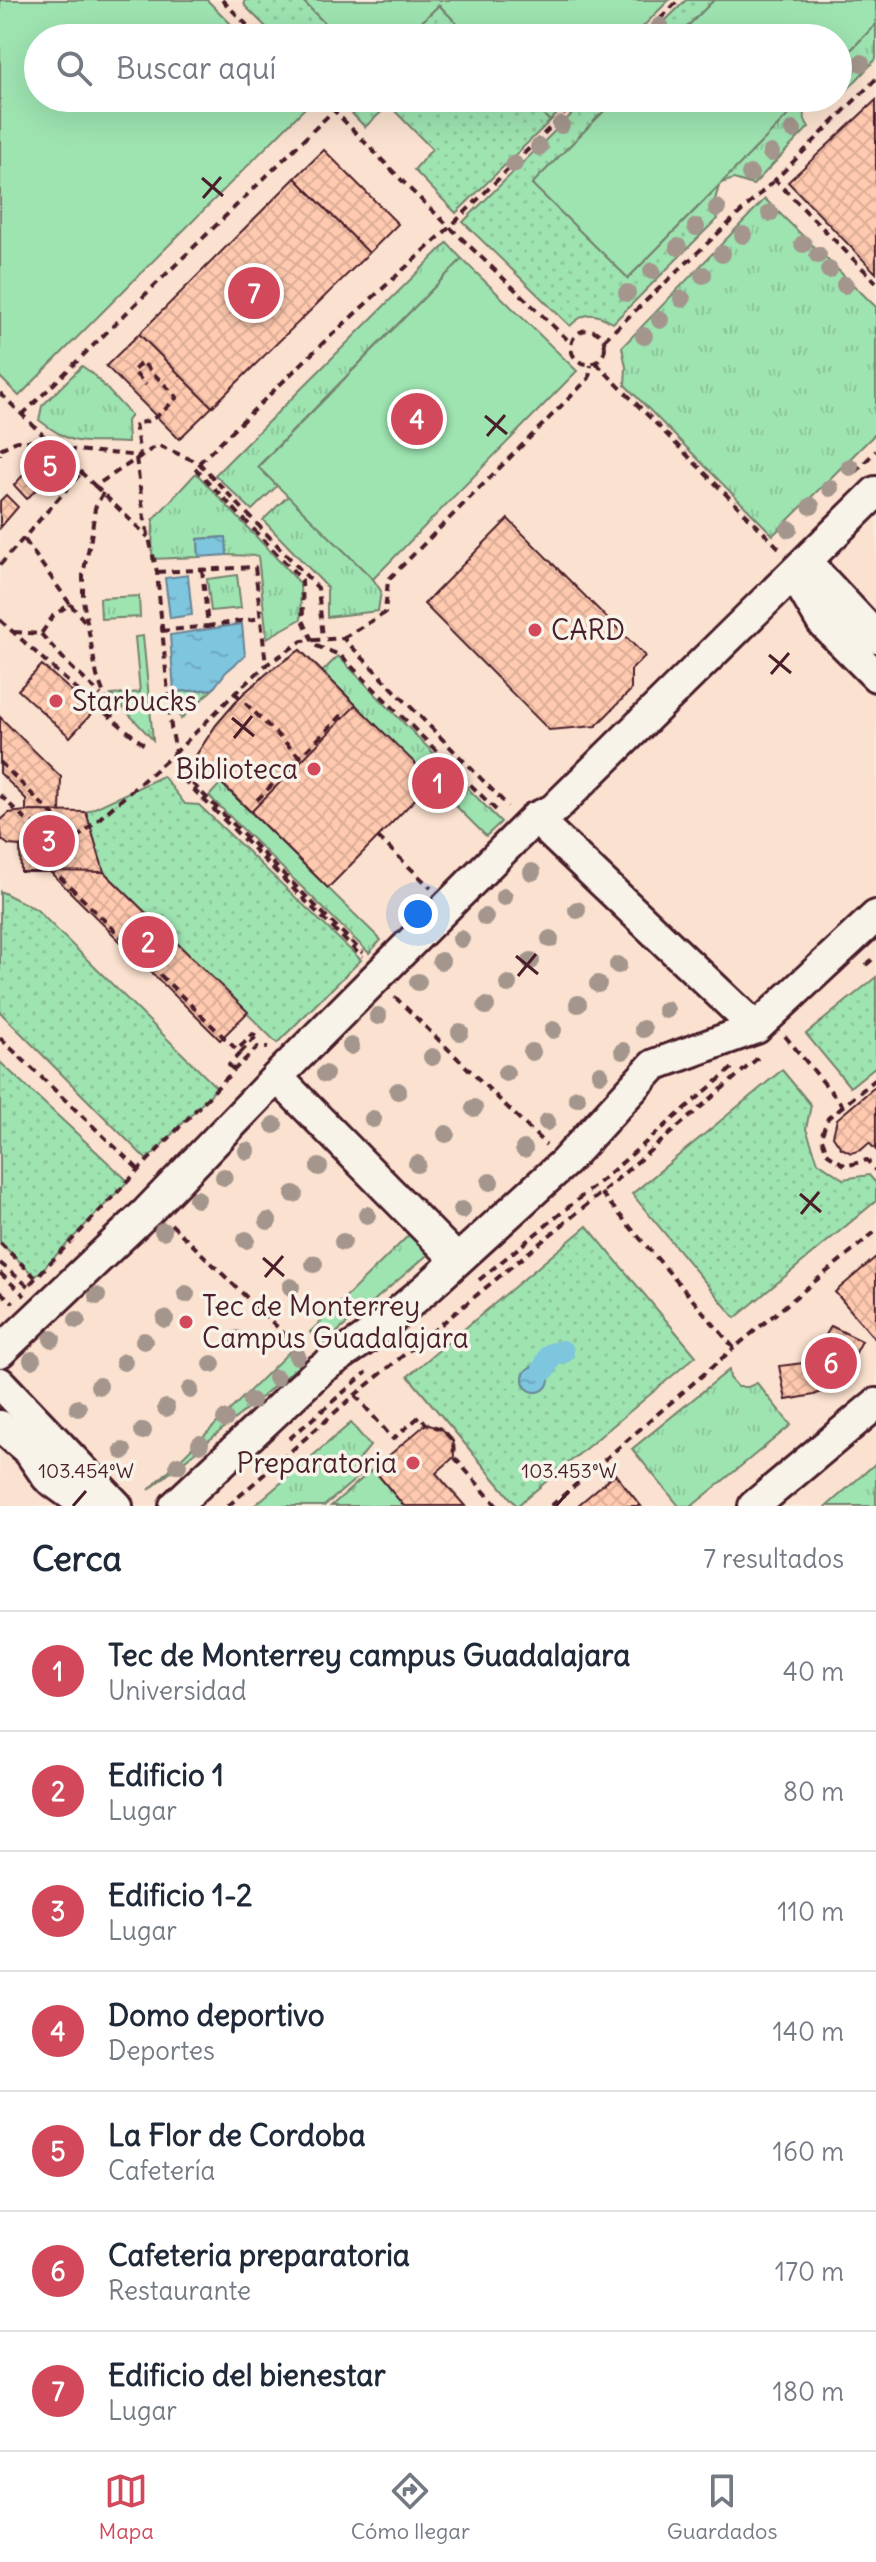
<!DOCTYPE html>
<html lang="es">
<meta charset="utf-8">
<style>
:root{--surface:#fff;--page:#f6f6f7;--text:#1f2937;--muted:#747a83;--line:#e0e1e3;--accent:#d1495b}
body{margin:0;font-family:Delius,sans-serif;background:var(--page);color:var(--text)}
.you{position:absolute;left:418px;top:914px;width:28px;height:28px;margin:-20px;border:6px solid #fff;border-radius:50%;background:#1a73e8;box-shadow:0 0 0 12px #1a73e833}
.badge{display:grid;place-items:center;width:52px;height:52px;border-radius:50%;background:var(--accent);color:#fff;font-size:26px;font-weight:700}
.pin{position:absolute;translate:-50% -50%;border:4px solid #fff;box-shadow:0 2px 8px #0006}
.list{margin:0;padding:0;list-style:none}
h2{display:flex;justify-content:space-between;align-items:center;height:104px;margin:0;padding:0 32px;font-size:34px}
h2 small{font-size:26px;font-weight:400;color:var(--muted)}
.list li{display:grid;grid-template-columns:52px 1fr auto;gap:24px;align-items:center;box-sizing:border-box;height:120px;padding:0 32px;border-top:2px solid var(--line)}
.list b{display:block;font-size:30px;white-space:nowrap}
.list p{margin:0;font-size:26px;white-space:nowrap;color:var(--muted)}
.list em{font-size:26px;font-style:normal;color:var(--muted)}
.icon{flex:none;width:44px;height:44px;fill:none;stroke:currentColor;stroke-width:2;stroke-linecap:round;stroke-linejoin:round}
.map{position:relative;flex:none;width:876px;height:1506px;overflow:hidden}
.search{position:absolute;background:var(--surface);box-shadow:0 8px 32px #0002;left:24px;right:24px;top:24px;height:88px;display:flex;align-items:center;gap:20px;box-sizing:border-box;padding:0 28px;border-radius:44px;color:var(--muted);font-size:30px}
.sheet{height:944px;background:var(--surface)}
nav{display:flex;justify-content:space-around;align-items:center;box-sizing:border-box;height:112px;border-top:2px solid var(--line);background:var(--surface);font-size:22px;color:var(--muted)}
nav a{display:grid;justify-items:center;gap:4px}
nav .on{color:var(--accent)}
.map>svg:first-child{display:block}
.built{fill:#fbe1cf;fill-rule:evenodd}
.grass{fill:url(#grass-tufts);stroke:#74826e;stroke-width:2}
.park{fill:url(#park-dots);stroke:#74826e;stroke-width:2}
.garden{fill:#9ee4b1;stroke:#74826e;stroke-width:2}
.water{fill:url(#water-ripples);stroke:#698396;stroke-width:2}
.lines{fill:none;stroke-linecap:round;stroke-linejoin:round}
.canal{stroke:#7ec5de;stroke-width:24}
.building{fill:url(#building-cross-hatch);stroke:#4a1f2b;stroke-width:2}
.minor-casing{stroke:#4a1f2b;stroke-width:36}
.path{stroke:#4a1f2b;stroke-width:4;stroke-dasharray:8 6;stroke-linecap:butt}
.minor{stroke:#f7f3e8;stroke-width:30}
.tree{fill:#a4968d}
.ticks{fill:none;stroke:#4a1f2b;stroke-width:3}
.poi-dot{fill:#d1495b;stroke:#f7f3e8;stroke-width:3}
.labels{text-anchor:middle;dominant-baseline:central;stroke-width:7;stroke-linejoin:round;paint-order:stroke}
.poi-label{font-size:28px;fill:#4a1f2b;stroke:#f7f3e8;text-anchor:start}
.ticks-label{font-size:20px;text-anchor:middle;fill:#4a1f2b;stroke:#f7f3e8;stroke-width:7;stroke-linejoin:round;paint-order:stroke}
</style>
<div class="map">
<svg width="876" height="1506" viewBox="0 0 876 1506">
<defs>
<pattern id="grass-tufts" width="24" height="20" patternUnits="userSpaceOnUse" patternTransform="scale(2)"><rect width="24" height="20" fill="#9ee4b1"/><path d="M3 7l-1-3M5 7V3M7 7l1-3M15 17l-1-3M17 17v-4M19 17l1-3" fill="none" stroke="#8ac398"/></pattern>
<pattern id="park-dots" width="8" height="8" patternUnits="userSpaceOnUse" patternTransform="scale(2)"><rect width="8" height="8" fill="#9ee4b1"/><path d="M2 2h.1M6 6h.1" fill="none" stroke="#8ac398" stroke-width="1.8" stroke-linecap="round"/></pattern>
<pattern id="water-ripples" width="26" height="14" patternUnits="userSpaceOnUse" patternTransform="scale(2)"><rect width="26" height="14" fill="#7ec5de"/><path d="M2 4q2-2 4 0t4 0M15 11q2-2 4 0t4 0" fill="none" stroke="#6ea9bf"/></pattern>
<pattern id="building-cross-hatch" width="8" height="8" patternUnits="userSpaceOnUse" patternTransform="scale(2)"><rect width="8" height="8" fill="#ffcaaf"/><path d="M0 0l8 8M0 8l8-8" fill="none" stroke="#dcad97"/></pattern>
</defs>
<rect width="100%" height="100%" fill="#f9ebdd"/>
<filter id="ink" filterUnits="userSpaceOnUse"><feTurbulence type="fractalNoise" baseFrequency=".0125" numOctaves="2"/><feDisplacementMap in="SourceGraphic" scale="16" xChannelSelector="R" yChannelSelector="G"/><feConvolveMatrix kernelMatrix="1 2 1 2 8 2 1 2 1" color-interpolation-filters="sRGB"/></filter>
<g filter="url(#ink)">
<path class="built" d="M0 0H876V1468L831 1506H0ZM38 38H838V98H38Z"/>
<g class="grass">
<path d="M876 24V59L847 90 838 84V63Z"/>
<path d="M805 98C803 110 802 117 809 127L753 185 734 179 721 183Z"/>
<path d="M765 199 876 307V433L773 535 625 385 626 367 622 347Z"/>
<path d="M447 243 462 259 258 466 277 486 252 510 215 475Z"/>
<path d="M82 366 93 374 131 415 127 421 128 443C84 440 77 450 39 420L42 406Z"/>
<path d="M196 473 300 583 301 619 267 638 258 556 227 555 226 537 198 539 199 557 152 559 153 520Z"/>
<path d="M288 496 373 579 381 591 378 611 327 617V587L263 520Z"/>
<path d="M237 575 241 608 211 611 207 579Z"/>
<path d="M139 596 140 617 101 619 100 598Z"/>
<path d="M143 636 153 740 111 695 140 692 135 637Z"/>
<path d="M338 656 501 822 486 836 322 672Z"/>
<path d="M213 689 181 719 174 692Z"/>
<path d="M221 783 381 940 369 953 209 796Z"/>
<path d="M412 1232 432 1251 322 1345 310 1332Z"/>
<path d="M292 1349 306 1360 149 1490Z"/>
<path d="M729 1370 730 1378 738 1387H748L757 1383 791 1425 692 1506H679L632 1449Z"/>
<path d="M351 1423 370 1446 357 1462 364 1472 324 1506H254Z"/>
<path d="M876 1463V1506H827Z"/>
<path d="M373 1469 404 1506H331Z"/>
</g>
<g class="park">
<path d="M244 0H302L339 38H277L245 6Z"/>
<path d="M686 0H714L676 38H648Z"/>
<path d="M439 5 471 38H405Z"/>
<path d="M337 98H527L550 121 456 213 414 170 432 149 389 105 365 127Z"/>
<path d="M588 98H617L532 184 628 278 719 186 713 207 717 219 613 323C595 312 585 311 570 326L463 222Z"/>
<path d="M163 776 185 804 199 805 361 960 277 1043 104 872 86 812Z"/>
<path d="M0 891 36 909 217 1088 147 1160 0 1012Z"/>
<path d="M876 977V1066L850 1087 806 1034Z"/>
<path d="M0 1062 128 1181 35 1277 0 1242Z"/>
<path d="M782 1070 811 1105 806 1129 818 1162 843 1179 869 1175 876 1183V1201L735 1318 632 1194Z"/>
<path d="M587 1226 696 1356 517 1506 408 1376Z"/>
</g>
<g class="garden">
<path d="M0 0H207L245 38H38V98H305L310 103 19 396 0 377Z"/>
<path d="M302 0H669L632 38H471L439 5 405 38H339Z"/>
<path d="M714 0H876V24L838 63V38H676Z"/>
<path d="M527 98H573L550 121Z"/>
<path d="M617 98H805L628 278 532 184Z"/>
<path d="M462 259 577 371 373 579 258 467Z"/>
</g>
<g class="water">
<path d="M226 537 227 555 199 557 198 539Z"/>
<path d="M188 575 192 615 170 618 165 578Z"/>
<path d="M242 624 245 656 226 672 213 689 174 692 170 635Z"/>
<circle cx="536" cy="1379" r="13"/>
</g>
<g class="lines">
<path class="canal" d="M544 1369 551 1355 562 1352"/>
</g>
<g class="building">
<path d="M876 100V273L788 182Z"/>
<path d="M324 150 398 224 369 253 295 178Z"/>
<path d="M295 178 369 253 212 407 139 334Z"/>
<path d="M139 334 212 407 179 439 106 366Z"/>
<path d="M40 457H54L65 475 44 481Z"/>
<path d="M40 457 44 481 27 499 14 485Z"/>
<path d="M6 495 18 507 0 528V501Z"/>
<path d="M508 519 645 656 631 670V690L596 726 549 730 424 604Z"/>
<path d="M300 650 433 781 328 888 195 757 216 725 243 694 271 670Z"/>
<path d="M300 650 356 705 251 812 195 757 216 725 243 694 271 670Z"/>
<path d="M42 665 94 711 70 737 18 690Z"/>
<path d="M0 717 61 777 60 812 26 811V799L0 773Z"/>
<path d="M26 811 86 812 104 872H21L20 846 9 845 2 840 0 821 9 813Z"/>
<path d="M49 871 104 872 248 1012 220 1040Z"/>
<path d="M876 1086V1150L869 1143 861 1150 851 1153 841 1148 833 1136 837 1119Z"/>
<path d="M876 1257V1340L835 1292Z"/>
<path d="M831 1326 862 1341 839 1385 814 1395 786 1400 779 1366 811 1362Z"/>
<path d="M426 1424 442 1429 453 1441 454 1457 436 1473 465 1506H404L373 1469Z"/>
<path d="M615 1474 641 1506H577Z"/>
</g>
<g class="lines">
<g class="minor-casing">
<g id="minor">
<path d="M806 562 876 637"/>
<path d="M794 574 822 622 876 676"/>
<path d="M535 818 756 1028"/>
<path d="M277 1077 457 1260"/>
<path d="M0 1352 147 1212 277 1077 529 824 535 818 553 810 876 492"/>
<path d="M0 1383 117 1506"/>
<path d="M0 1426 29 1451 47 1477 87 1506"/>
<path d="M175 1506 321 1369 375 1332 426 1289 565 1162 654 1065 756 1028 876 916"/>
<path d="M754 1506 876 1404"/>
</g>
</g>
<g class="path">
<path d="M222 0 260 38"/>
<path d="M641 38 679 0"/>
<path d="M876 79 775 180 876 282"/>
<path d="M322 98 412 191 571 343"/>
<circle cx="588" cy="347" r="17"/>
<path d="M604 340 775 180"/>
<path d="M596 363 780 549"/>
<path d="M0 393 95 486 158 445 199 463 318 588 323 638"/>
<path d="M22 415 334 110"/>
<path d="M0 449 17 441H35L55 448 140 456 135 423C155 423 164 410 177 397L142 362 133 371 146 385"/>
<path d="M0 454V455"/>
<path d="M136 458 144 517 157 572 171 727 176 752 235 693 266 665 302 641 343 638 508 806"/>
<path d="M199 463 324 342 450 227 580 98"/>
<path d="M195 468 302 580 303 620 314 645 340 655 500 814"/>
<path d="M855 472 876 451"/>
<path d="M95 486 148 537"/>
<path d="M103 493 95 508 91 538 83 574V600L97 676 114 720"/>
<path d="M0 565 80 474"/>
<path d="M202 569 208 626 261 618"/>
<path d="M157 572 255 567 266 665"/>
<path d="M70 604 87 624"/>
<path d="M0 620 75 688 148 748"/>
<path d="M161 631 208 626"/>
<path d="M14 632 41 634 53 616 70 604 24 539"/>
<path d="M41 634 71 667 101 695"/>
<path d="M343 638 385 613 388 580 589 378 591 365"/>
<path d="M235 693 303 760"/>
<path d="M0 762 56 818 55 872 240 1053 229 1065 234 1070"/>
<path d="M183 779 362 957"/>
<path d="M0 795 25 819 56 834"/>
<path d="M257 800 343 714"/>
<path d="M378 837 431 888"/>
<path d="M55 857 176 752 189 780 363 953"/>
<path d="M866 965 876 956"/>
<path d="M395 997 546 1145"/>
<path d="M785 1036 843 1106 876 1079"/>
<path d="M0 1038 138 1169"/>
<path d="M240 1047 253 1034 256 1037"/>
<path d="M240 1053 256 1037"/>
<path d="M843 1106 828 1118 821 1137 828 1154 846 1166 867 1160 876 1171"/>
<path d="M601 1193 734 1348 876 1231"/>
<path d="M171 1224 302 1351"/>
<path d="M0 1243 35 1277"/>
<path d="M0 1263 28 1286"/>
<path d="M0 1273 25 1296"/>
<path d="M479 1280 603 1179 736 1065"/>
<path d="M30 1284 234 1070 258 1047 268 1048"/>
<path d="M0 1292 14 1303"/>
<path d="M355 1395 393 1439 420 1416 426 1424 442 1429 453 1441 454 1457 497 1506"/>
<path d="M289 1439 367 1372"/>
<path d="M228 1506 355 1395 601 1193 759 1057"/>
<path d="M551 1506 734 1348"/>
</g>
<use href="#minor" class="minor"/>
</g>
<g class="tree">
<circle cx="660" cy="26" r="9"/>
<circle cx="861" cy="63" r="9"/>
<circle cx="561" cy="125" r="9"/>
<circle cx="793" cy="130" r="9"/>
<circle cx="539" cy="147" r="9"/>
<circle cx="771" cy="153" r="9"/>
<circle cx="514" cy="164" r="9"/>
<circle cx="750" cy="174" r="9"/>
<circle cx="717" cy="208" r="9"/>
<circle cx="770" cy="213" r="9"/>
<circle cx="696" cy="227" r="9"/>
<circle cx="743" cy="235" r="9"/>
<circle cx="803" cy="244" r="9"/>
<circle cx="678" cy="247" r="9"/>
<circle cx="722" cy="254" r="9"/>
<circle cx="818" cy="255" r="9"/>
<circle cx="829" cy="270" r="9"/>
<circle cx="652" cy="271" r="9"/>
<circle cx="703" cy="275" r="9"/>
<circle cx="845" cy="285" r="9"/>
<circle cx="627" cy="293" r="9"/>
<circle cx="682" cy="299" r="9"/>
<circle cx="660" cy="320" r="9"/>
<circle cx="644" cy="336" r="9"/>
<circle cx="850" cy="467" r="9"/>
<circle cx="830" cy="488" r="9"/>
<circle cx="811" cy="506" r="9"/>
<circle cx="789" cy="529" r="9"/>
<circle cx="532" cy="872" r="9"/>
<circle cx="504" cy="897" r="9"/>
<circle cx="577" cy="910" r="9"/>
<circle cx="485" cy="917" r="9"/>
<circle cx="461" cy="939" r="9"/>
<circle cx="550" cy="939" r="9"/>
<circle cx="441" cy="961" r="9"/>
<circle cx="531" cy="961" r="9"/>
<circle cx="618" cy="965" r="9"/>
<circle cx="418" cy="982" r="9"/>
<circle cx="508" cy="984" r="9"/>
<circle cx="598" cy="984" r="9"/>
<circle cx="578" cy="1004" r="9"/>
<circle cx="486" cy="1006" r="9"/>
<circle cx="666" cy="1010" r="9"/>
<circle cx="378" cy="1016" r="9"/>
<circle cx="643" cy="1029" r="9"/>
<circle cx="553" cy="1030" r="9"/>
<circle cx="460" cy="1032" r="9"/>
<circle cx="351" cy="1046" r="9"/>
<circle cx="623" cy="1051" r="9"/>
<circle cx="532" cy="1052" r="9"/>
<circle cx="432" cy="1057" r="9"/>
<circle cx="506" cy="1073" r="9"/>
<circle cx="325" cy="1074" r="9"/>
<circle cx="600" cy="1074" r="9"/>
<circle cx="398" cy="1091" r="9"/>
<circle cx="577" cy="1098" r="9"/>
<circle cx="474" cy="1108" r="9"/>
<circle cx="373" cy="1119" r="9"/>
<circle cx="547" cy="1122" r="9"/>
<circle cx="274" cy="1125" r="9"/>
<circle cx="446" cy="1134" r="9"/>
<circle cx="524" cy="1149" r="9"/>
<circle cx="247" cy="1151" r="9"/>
<circle cx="417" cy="1164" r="9"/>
<circle cx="319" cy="1167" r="9"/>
<circle cx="224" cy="1177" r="9"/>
<circle cx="490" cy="1182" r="9"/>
<circle cx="294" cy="1194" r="9"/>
<circle cx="197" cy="1199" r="9"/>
<circle cx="462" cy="1210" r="9"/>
<circle cx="367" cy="1215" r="9"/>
<circle cx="268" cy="1221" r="9"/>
<circle cx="163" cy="1231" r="9"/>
<circle cx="246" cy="1240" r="9"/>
<circle cx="343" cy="1242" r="9"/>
<circle cx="314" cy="1264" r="9"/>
<circle cx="291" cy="1287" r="9"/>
<circle cx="186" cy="1294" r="9"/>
<circle cx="97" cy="1296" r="9"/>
<circle cx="165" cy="1319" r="9"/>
<circle cx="77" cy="1320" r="9"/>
<circle cx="52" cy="1339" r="9"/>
<circle cx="237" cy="1339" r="9"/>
<circle cx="144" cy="1341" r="9"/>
<circle cx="297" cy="1356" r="9"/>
<circle cx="32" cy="1360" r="9"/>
<circle cx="124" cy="1362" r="9"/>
<circle cx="212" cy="1364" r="9"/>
<circle cx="276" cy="1378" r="9"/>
<circle cx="99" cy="1386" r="9"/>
<circle cx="190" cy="1390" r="9"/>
<circle cx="251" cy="1401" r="9"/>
<circle cx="78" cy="1408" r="9"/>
<circle cx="166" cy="1408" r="9"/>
<circle cx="225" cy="1419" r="9"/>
<circle cx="143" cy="1431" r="9"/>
<circle cx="200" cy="1444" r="9"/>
<circle cx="123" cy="1451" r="9"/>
<circle cx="178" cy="1465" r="9"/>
</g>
</g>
<path class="ticks" d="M202 178 223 196M203 198 221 177M485 416 507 434M487 436 505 415M769 655 791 673M771 674 789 653M232 718 254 736M234 738 252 716M516 956 538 974M518 976 536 954M800 1194 821 1212M801 1214 819 1192M263 1258 284 1276M265 1277 283 1256M73 1506 86 1491M556 1506 569 1491"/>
<g class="poi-dot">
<circle cx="535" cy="630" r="8"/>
<circle cx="56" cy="701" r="8"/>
<circle cx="314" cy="769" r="8"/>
<circle cx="186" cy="1322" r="8"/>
<circle cx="413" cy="1463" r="8"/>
</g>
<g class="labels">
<g class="poi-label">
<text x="551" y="630">CARD</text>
<text x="72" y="701">Starbucks</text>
<text x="298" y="769" text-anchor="end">Biblioteca</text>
<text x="202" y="1306">Tec de Monterrey<tspan x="202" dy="32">Campus Guadalajara</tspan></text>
<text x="397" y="1463" text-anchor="end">Preparatoria</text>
</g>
</g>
<g class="ticks-label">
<text x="86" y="1478">103.454°W</text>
<text x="569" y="1478">103.453°W</text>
</g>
</svg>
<div class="you"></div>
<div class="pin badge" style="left:438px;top:783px">1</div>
<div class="pin badge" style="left:148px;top:942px">2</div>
<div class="pin badge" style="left:49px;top:841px">3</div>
<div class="pin badge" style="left:417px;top:419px">4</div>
<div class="pin badge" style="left:50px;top:466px">5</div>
<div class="pin badge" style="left:831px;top:1363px">6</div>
<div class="pin badge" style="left:254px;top:293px">7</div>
<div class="search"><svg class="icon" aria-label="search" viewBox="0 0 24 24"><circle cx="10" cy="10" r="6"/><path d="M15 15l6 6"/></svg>Buscar aquí</div>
</div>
<section class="sheet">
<h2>Cerca<small>7 resultados</small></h2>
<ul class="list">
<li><span class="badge">1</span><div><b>Tec de Monterrey campus Guadalajara</b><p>Universidad</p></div><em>40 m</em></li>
<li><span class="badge">2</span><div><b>Edificio 1</b><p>Lugar</p></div><em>80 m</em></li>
<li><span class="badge">3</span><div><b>Edificio 1-2</b><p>Lugar</p></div><em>110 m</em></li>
<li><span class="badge">4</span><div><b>Domo deportivo</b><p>Deportes</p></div><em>140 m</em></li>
<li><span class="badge">5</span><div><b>La Flor de Cordoba</b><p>Cafetería</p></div><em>160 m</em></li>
<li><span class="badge">6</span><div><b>Cafeteria preparatoria</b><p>Restaurante</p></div><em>170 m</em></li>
<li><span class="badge">7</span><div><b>Edificio del bienestar</b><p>Lugar</p></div><em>180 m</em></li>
</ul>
</section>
<nav>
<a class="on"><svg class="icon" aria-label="map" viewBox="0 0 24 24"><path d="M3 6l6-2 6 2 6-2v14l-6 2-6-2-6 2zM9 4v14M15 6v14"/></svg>Mapa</a>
<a><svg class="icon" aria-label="directions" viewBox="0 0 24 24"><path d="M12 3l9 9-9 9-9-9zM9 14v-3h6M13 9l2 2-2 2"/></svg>Cómo llegar</a>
<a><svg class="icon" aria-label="saved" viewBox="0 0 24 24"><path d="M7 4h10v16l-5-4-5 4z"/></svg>Guardados</a>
</nav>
